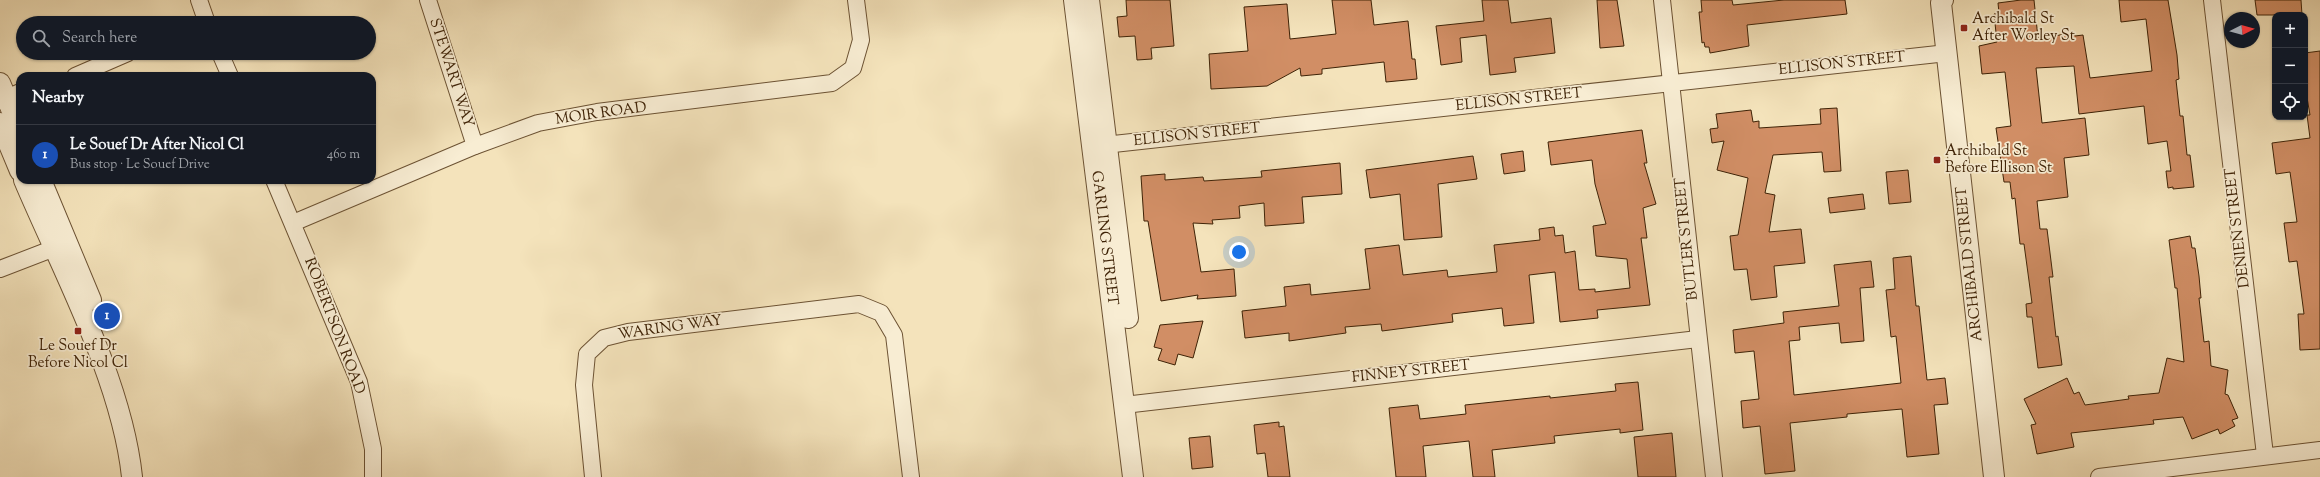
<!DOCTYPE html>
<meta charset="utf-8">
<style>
:root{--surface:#171b24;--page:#242831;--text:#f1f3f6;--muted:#9ea1a6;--line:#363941;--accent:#db2777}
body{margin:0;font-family:"Sorts Mill Goudy",serif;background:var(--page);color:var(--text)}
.controls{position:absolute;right:12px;top:12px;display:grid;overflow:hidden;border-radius:8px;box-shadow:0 1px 3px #0004}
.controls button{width:36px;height:36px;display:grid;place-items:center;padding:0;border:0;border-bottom:1px solid var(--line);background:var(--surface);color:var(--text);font:20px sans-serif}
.compass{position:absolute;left:2224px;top:12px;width:36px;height:36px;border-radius:50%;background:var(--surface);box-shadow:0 1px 3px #0004;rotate:84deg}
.you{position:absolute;left:1239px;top:252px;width:14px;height:14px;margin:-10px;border:3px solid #fff;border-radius:50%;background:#1a73e8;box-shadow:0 0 0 6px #1a73e833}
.badge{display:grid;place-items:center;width:26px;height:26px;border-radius:50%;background:var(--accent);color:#fff;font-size:13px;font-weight:700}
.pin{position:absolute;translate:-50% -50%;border:2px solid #fff;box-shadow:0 1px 4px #0006}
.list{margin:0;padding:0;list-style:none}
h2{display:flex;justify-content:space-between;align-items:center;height:52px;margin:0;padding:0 16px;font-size:17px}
h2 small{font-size:13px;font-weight:400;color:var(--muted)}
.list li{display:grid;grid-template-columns:26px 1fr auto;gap:12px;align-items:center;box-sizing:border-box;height:60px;padding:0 16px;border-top:1px solid var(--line)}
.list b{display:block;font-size:15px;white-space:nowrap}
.list p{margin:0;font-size:13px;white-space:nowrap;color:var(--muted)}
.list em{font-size:13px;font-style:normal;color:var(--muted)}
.icon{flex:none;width:22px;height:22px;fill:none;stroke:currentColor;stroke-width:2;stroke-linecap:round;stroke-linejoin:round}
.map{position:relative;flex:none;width:2320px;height:477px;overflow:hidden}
.search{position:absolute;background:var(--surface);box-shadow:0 1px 3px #0004;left:16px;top:16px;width:360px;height:44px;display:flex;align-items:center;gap:10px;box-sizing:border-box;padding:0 14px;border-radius:22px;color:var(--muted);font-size:15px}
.panel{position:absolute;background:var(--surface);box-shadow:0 1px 3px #0004;left:16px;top:72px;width:360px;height:112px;border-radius:12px}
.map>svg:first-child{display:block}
.building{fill:#d18e65;stroke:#3e2206}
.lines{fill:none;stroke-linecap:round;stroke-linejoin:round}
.minor-casing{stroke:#6c5233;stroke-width:18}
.tertiary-casing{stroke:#6c5233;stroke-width:22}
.minor{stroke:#f8edd3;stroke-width:16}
.tertiary{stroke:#f8edd3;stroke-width:20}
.poi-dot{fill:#8f2418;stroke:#f8edd3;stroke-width:1.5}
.labels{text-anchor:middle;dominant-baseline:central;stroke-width:3.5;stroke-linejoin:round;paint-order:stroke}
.poi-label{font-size:15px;fill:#3e2206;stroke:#f8edd3;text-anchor:start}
.street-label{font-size:15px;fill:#3e2206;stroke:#f8edd3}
</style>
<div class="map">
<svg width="2320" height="477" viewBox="0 0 2320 477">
<rect width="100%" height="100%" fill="#f4e3bb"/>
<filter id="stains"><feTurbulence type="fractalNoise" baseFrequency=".005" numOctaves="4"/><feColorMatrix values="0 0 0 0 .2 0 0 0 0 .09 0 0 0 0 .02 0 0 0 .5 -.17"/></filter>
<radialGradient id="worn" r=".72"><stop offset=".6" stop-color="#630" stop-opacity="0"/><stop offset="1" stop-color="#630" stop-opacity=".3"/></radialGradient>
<g class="building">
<path d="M1126 0H1170L1174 46 1151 48 1152 59 1137 60 1135 36 1119 37 1117 17 1127 16Z"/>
<path d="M1332 0H1371L1374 25 1408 21 1412 59H1415L1417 79 1386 82 1384 62 1322 69V74L1301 76 1300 68 1267 86 1211 89 1209 54 1248 51 1244 7 1287 4 1290 39 1336 34Z"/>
<path d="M1482 0H1508L1511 23 1551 18 1555 53 1514 58 1516 72 1490 75 1486 35 1460 38 1462 62 1441 65 1436 26 1484 21Z"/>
<path d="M1597 0H1617L1624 46 1600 48Z"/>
<path d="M1701 0H1732L1733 5 1784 0H1845L1847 14 1747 25 1749 46 1710 53 1709 47H1705L1704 42 1702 43 1699 12H1702Z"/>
<path d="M2021 0H2034L2038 38 2074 33 2075 36 2083 35 2090 78 2152 71 2146 19 2121 22 2119 0H2168L2177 55 2179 79 2176 80 2180 116H2183L2187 155H2190L2194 187 2173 189V187L2168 188 2166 171H2171L2167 141 2148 144 2144 106 2079 114 2074 66 2036 68 2042 123 2085 118 2089 155 2064 158 2068 197 2037 201 2040 229H2047L2053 277H2049L2056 337 2058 336 2062 365 2038 368 2032 317H2027L2026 304 2032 303 2024 244H2020L2015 198 2012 199 2010 182H2004L1996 128 2011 126 2005 72 1982 74 1979 46 1997 42 1994 14 1999 13 1998 3Z"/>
<path d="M2255 0H2301L2302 15H2257Z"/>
<path d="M2320 51V349L2300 350 2298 314H2304L2297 261 2289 262 2284 223 2297 222 2290 172 2276 174 2272 143 2310 138 2307 115H2310L2305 86V53Z"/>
<path d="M1837 108 1841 171 1824 172 1822 152 1773 155 1765 193 1775 195 1769 232 1801 229 1805 263 1774 266 1777 297 1751 300 1747 269 1734 270 1730 236 1738 235 1748 178 1717 170 1724 141 1712 143 1710 129 1718 128 1716 114 1751 110 1753 122 1759 121V128L1821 124 1820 109Z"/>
<path d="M1642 130 1647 163H1644L1656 204 1643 208 1647 238H1641L1650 305 1597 310 1598 318 1560 322 1555 272 1529 275 1534 323 1504 326 1502 308 1452 314 1453 322 1405 328 1382 331 1381 324 1345 327 1346 333 1289 341V333L1245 338 1242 311 1286 306 1284 287 1310 284 1311 295 1370 289 1365 249 1399 245 1403 275 1447 270 1448 277 1497 272 1494 245 1540 240 1539 229 1554 227 1555 236 1563 235 1565 253 1575 251 1579 290 1595 289V292L1630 288 1627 259 1596 256 1593 226 1606 224 1595 184 1592 160 1551 165 1548 142Z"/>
<path d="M1523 151 1525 171 1504 174 1501 154Z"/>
<path d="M1473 156 1477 179 1438 184 1442 237 1404 240 1400 194 1370 198 1366 170Z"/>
<path d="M1340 163 1342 194 1302 197 1304 223 1265 226 1264 203 1239 206 1240 218 1212 220 1213 224 1193 223 1201 272 1234 269 1236 296 1197 299 1198 295 1161 301 1148 221H1144L1141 176 1165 174V180L1203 177 1204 181 1262 177 1261 171Z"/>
<path d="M1908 170 1911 202 1889 204 1886 172Z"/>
<path d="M1863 194 1865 209 1830 213 1828 198Z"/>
<path d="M2190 236 2192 248H2195L2199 276 2201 298H2199L2204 342 2209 341 2211 366 2228 370 2225 394 2228 395 2238 418 2232 420 2235 426 2220 434 2218 429 2192 439 2183 417 2153 420 2154 424 2071 433 2074 447 2037 454 2031 425 2036 424 2024 399 2067 378 2074 394 2079 392 2085 405 2129 399 2128 396 2159 393 2167 358 2184 362 2177 288H2175L2169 240Z"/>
<path d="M1911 256 1916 306H1919L1927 380 1945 378 1948 404 1934 405 1939 454 1907 457 1902 409 1847 414V417L1790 423 1795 471 1765 474 1760 426 1743 428 1741 401 1759 399 1754 351 1735 353 1733 330 1784 323 1783 312 1839 306 1834 265 1871 261 1874 287 1860 288 1864 341 1841 343 1839 323 1799 327 1800 340 1789 341 1794 395 1901 383 1896 336 1891 337 1886 290 1895 289 1893 258Z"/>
<path d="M1203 321 1193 358 1178 354 1175 365 1158 360 1162 349 1154 347 1160 325Z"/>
<path d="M1638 382 1643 430 1620 433V429L1554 436 1555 443 1492 450 1495 477H1473L1469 441 1423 446 1426 477H1396L1389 408 1418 405 1420 419 1466 414 1465 405 1550 396V398L1616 391 1615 384Z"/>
<path d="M1279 422V427L1284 426 1290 477H1268L1265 453 1257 454 1254 425Z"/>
<path d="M1672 433 1676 477H1638L1634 437Z"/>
<path d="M1210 436 1213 467 1192 469 1189 438Z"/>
</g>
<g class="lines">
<g class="minor-casing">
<g id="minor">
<path d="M199 0 207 23"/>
<path d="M428 0 475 146"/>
<path d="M1662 0 1714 477"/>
<path d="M2212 0 2265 455"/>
<path d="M220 53 230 76"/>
<path d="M75 76 128 53"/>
<path d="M0 101 20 92"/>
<path d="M1095 146 1947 53"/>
<path d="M274 180 359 382 373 449V477"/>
<path d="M293 223 475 146 538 123 597 112 832 83 853 68 861 40 856 0"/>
<path d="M0 269 65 244"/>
<path d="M1124 405 1698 339"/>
<path d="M593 477 584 385 587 354 604 338 628 332 859 304 881 313 894 335 911 477"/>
<path d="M2099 477 2320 450"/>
</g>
</g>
<g class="tertiary-casing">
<g id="tertiary">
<path d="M1074 0 1133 477"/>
<path d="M1089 0 1128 318"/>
<path d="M1943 0 1941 3 1994 477"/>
<path d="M0 83 20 130"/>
<path d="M0 123 20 171"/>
<path d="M24 180C62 270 122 380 132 477"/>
<path d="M41 180 91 300"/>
</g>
</g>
<use href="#minor" class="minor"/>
<use href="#tertiary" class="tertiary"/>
</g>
<g class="poi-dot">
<rect x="1960" y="24" width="8" height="8" rx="2"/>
<rect x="1933" y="156" width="8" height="8" rx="2"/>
<rect x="74" y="327" width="8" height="8" rx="2"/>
</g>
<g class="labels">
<g class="poi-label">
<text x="1972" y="19">Archibald St<tspan x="1972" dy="17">After Worley St</tspan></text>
<text x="1945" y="151">Archibald St<tspan x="1945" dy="17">Before Ellison St</tspan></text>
<text x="78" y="346" text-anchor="middle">Le Souef Dr<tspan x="78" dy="17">Before Nicol Cl</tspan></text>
</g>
<g class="street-label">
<text transform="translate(1842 64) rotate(-6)">ELLISON STREET</text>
<text transform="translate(451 73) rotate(72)">STEWART WAY</text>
<text transform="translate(1519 100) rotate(-6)">ELLISON STREET</text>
<text transform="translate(601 114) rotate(-8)">MOIR ROAD</text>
<text transform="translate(1197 135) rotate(-6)">ELLISON STREET</text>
<text transform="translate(2238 228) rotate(-97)">DENIEN STREET</text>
<text transform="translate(1104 238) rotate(83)">GARLING STREET</text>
<text transform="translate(1687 239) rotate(-96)">BUTLER STREET</text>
<text transform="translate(1970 264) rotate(-96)">ARCHIBALD STREET</text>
<text transform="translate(334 326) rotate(69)">ROBERTSON ROAD</text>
<text transform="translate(670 328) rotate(-8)">WARING WAY</text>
<text transform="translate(1411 372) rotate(-6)">FINNEY STREET</text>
</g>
</g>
<rect width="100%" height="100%" filter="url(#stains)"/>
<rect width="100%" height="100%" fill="url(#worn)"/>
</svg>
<div class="controls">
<button>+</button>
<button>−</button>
<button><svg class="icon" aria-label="locate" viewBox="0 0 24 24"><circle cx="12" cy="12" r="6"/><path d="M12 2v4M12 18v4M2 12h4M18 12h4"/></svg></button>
</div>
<svg class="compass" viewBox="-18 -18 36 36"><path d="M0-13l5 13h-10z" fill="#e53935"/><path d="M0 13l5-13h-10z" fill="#9ea1a6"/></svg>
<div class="you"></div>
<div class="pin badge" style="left:107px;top:316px;background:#1a4fb4">1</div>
<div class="search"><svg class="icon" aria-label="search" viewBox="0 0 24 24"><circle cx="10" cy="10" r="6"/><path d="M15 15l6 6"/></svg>Search here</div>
<section class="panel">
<h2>Nearby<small></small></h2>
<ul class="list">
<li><span class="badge" style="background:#1a4fb4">1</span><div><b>Le Souef Dr After Nicol Cl</b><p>Bus stop · Le Souef Drive</p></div><em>460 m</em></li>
</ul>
</section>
</div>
